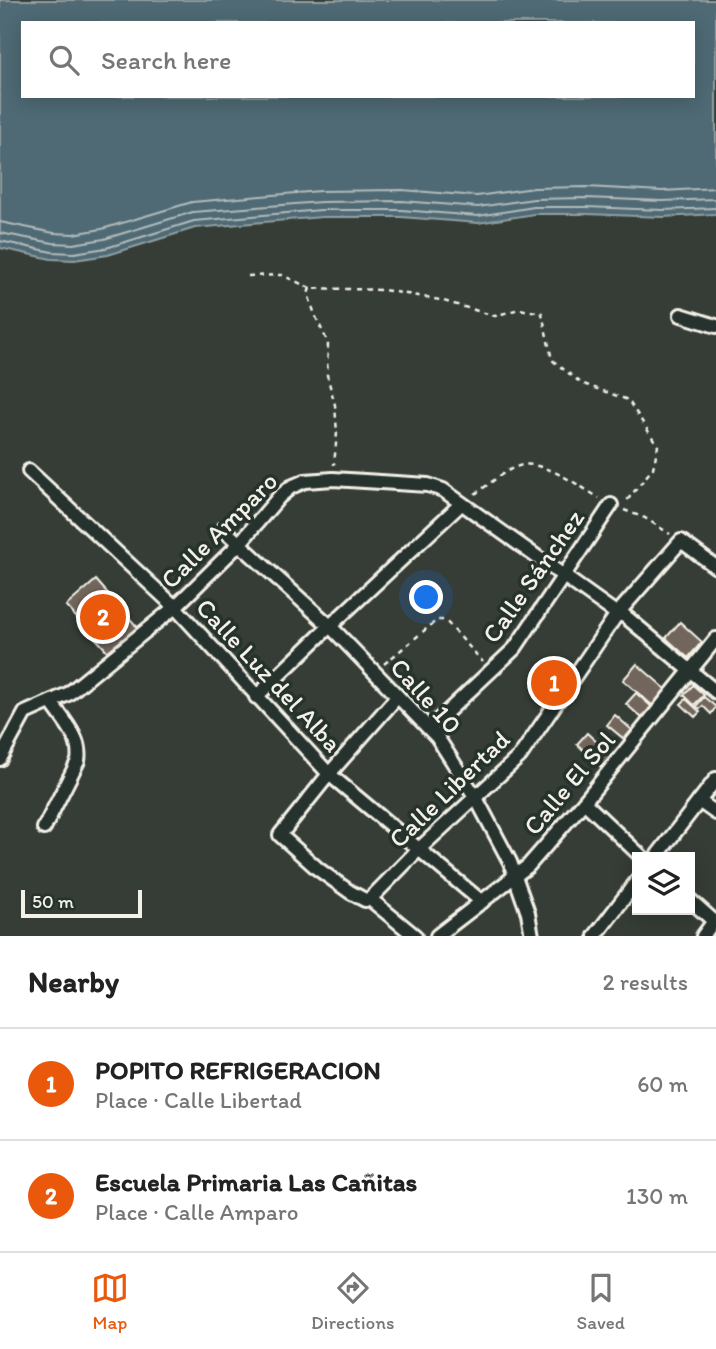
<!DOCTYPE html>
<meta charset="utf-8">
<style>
:root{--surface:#fff;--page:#f2f2f2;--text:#222;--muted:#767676;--line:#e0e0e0;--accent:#ea580c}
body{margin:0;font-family:Itim,sans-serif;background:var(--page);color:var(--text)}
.controls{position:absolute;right:21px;bottom:21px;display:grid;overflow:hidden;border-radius:0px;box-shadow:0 4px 18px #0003}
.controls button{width:63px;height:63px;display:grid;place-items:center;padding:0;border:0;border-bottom:2px solid var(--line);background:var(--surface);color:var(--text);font:35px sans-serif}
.scale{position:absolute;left:21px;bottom:18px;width:121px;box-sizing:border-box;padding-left:7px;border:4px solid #f4f1e8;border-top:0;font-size:19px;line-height:24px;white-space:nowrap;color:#f4f1e8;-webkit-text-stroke:5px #26332d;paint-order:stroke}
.you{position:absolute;left:427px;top:598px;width:24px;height:24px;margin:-18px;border:5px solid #fff;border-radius:50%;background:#1a73e8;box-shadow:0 0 0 10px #1a73e833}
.badge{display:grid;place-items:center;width:46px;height:46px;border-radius:50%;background:var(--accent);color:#fff;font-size:23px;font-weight:700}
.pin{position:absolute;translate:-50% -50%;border:4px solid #fff;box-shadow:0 2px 7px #0006}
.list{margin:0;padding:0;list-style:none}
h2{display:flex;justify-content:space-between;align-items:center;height:91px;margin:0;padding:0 28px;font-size:30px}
h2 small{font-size:23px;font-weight:400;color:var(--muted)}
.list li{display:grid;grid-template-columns:46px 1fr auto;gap:21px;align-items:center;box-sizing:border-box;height:112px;padding:0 28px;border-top:2px solid var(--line)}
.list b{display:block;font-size:26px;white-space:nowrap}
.list p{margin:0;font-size:23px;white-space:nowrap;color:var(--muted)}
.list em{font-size:23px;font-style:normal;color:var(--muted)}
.icon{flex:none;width:38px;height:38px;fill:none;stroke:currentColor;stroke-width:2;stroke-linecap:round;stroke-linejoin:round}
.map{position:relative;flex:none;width:716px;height:936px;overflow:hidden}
.search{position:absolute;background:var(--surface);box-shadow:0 4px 18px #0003;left:21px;right:21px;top:21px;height:77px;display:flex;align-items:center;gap:18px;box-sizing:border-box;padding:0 24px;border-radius:0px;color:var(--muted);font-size:26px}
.sheet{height:315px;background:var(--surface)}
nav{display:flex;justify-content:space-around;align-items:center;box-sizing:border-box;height:98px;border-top:2px solid var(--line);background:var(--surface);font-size:19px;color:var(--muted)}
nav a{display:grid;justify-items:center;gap:4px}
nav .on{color:var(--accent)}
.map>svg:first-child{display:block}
.water{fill:#506a75;stroke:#92a0a3;stroke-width:2;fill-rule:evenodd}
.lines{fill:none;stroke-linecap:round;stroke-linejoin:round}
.shore{stroke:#b2bbba;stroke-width:2}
.building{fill:#72665c;stroke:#f4f1e8;stroke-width:2}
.street-casing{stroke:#f4f1e8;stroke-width:18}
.path{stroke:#f4f1e8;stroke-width:2.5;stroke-dasharray:5 5;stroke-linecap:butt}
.street{stroke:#26332d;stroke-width:12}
.labels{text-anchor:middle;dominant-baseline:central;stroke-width:7;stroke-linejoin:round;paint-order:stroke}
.street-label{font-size:26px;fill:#f4f1e8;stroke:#26332d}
</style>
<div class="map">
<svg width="716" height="936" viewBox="0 0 716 936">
<rect width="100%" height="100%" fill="#353d36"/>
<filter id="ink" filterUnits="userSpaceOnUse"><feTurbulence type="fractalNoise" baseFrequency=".0143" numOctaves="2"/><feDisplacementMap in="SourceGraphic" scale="14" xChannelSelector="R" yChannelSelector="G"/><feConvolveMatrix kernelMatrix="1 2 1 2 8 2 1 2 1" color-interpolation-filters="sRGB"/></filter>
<g filter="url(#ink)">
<path class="water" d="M0 0H716V214L663 217 586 214H534L478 223 401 217H322L195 228 108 255 74 260 51 259 0 248ZM23 23H693V96H23Z"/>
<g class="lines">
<g class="shore">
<path d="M0 222 54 233 73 234 102 229 192 202 320 191 402 190 477 196 534 188 586 187 662 191 716 188"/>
<path d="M0 233 53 243 73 244 104 239 193 212 321 202 402 201 478 207 534 199 586 198 662 201 716 199"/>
<path d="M0 241 52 252 74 253 106 248 194 221 321 210H401L478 216 534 207H586L662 210 716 208"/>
</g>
</g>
<g class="building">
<path d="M96 580 139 629 110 654 66 606Z"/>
<path d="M680 622 702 642 688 658 666 638Z"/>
<path d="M637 664 667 690 653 706 623 680Z"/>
<path d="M550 671 567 683 559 694 542 682Z"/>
<path d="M693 685 704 695 694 705 684 695Z"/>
<path d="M636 693 652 707 642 718 626 704Z"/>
<path d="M704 697 716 707 711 714 703 706 700 709 696 706Z"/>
<path d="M686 699 700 712 695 717 681 704Z"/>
<path d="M615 715 632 730 624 739 607 725Z"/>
<path d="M587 733 612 756 601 767 577 744Z"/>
</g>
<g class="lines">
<g class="street-casing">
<g id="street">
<path d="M681 315 716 326"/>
<path d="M29 471 175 607 329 774 482 902"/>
<path d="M223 529 330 626 437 737 476 798 510 862 528 913 532 936"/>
<path d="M256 697 330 626 461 504"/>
<path d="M397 697 329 774 280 835 318 869 350 892 365 900 370 899 415 936"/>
<path d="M430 728 515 648 611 505"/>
<path d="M0 759 25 713 68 694 175 607 239 544 279 497 291 487 305 481 333 479 428 485 443 490 617 614 625 616 716 692"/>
<path d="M699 801 716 813"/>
<path d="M584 802 642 857"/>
<path d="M44 828 78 761C82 738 63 720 51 702"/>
<path d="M656 857 716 779"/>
<path d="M370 899 418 850 520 756 617 614 681 541 716 567"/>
<path d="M690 900 716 923"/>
<path d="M437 936 528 866 584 802 716 639"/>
<path d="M595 936 637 881"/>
<path d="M703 936 714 921"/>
</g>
</g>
<g class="path">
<path d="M248 276 282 275 310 288 384 290 440 300 495 316 519 309 542 313 552 360 581 383 628 400 658 446 653 468 625 503"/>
<path d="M310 288 308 294 315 315 328 343 327 375 335 405 337 433 334 465"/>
<path d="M475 494C489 485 506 468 523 465 543 461 582 487 599 498"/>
<path d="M624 510 645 518 670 534"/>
<path d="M384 664 437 620H445L483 662"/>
</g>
<use href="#street" class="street"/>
</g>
</g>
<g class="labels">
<g class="street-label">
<text transform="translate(219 530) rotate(-45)">Calle Amparo</text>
<text transform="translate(533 576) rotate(-55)">Calle Sánchez</text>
<text transform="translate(269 675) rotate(47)">Calle Luz del Alba</text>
<text transform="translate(426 696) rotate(48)">Calle 10</text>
<text transform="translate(569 783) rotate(-50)">Calle El Sol</text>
<text transform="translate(449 789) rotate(-44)">Calle Libertad</text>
</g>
</g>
</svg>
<div class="controls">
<button><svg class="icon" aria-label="layers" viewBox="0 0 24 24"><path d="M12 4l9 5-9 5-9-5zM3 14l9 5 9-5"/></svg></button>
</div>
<div class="scale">50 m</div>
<div class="you"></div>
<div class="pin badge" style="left:554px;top:683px">1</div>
<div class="pin badge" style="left:103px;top:617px">2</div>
<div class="search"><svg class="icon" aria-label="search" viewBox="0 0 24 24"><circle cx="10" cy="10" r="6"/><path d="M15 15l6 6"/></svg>Search here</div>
</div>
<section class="sheet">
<h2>Nearby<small>2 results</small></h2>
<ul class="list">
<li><span class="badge">1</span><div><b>POPITO REFRIGERACION</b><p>Place · Calle Libertad</p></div><em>60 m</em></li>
<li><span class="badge">2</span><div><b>Escuela Primaria Las Cañitas</b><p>Place · Calle Amparo</p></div><em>130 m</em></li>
</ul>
</section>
<nav>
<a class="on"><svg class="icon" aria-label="map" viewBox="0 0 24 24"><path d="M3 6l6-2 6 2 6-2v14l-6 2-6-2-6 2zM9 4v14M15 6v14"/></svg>Map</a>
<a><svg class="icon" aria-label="directions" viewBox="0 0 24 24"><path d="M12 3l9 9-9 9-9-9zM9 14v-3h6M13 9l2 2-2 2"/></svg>Directions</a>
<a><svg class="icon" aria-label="saved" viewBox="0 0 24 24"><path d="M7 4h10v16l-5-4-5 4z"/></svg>Saved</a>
</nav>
